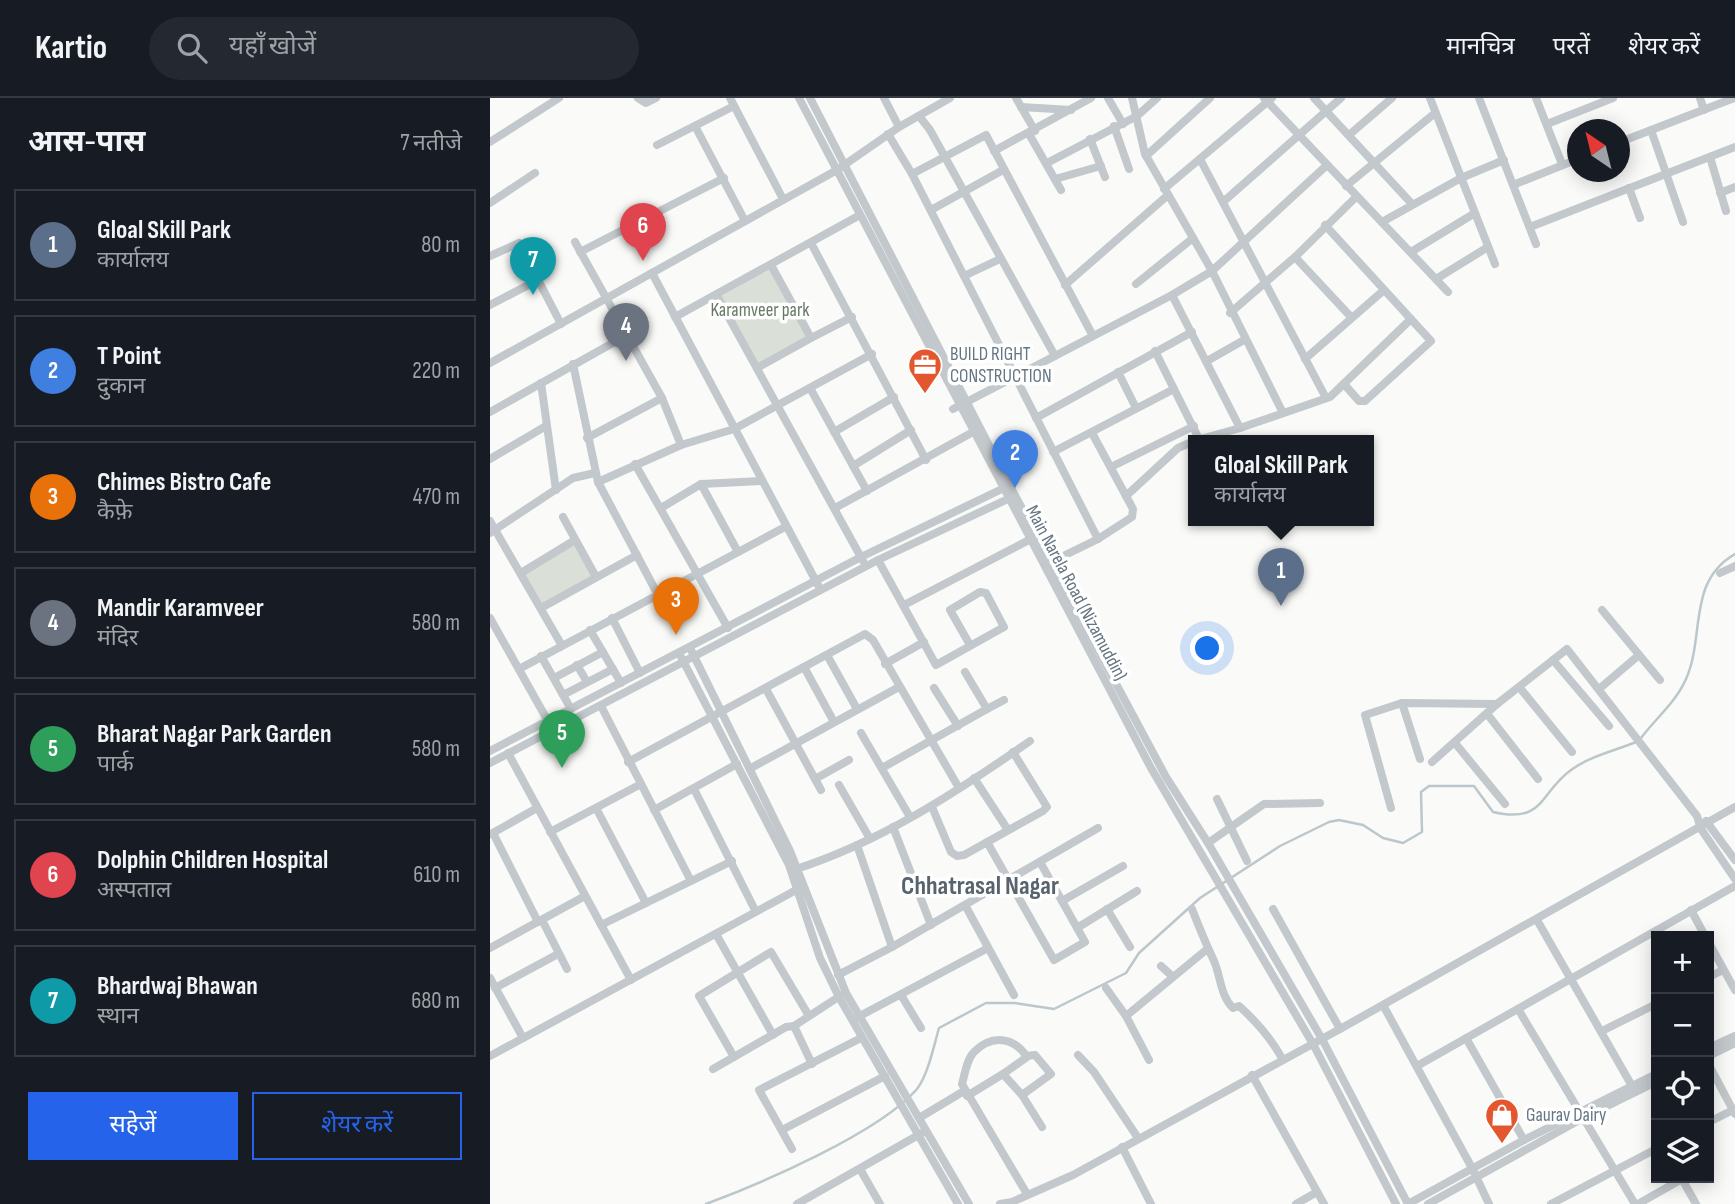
<!DOCTYPE html>
<html lang="hi">
<meta charset="utf-8">
<style>
:root{--surface:#171b24;--page:#242831;--text:#f1f3f6;--muted:#9ea1a6;--line:#363941;--accent:#2563eb}
body{margin:0;font-family:"Sofia Sans Condensed","Noto Sans Devanagari",sans-serif;background:var(--page);color:var(--text)}
.controls{position:absolute;right:21px;bottom:21px;display:grid;overflow:hidden;border-radius:0px;box-shadow:0 4px 18px #0003}
.controls button{width:63px;height:63px;display:grid;place-items:center;padding:0;border:0;border-bottom:2px solid var(--line);background:var(--surface);color:var(--text);font:35px sans-serif}
.compass{position:absolute;left:1077px;top:21px;width:63px;height:63px;border-radius:50%;background:var(--surface);box-shadow:0 4px 18px #0003;rotate:325deg}
.you{position:absolute;left:718px;top:551px;width:24px;height:24px;margin:-18px;border:5px solid #fff;border-radius:50%;background:#1a73e8;box-shadow:0 0 0 10px #1a73e833}
.badge{display:grid;place-items:center;width:46px;height:46px;border-radius:50%;background:var(--accent);color:#fff;font-size:23px;font-weight:700}
.pin{position:absolute;translate:-50% -58px;filter:drop-shadow(0 2px 4px #0008)}
.pin::after{content:'';position:absolute;top:37px;width:24px;height:21px;background:inherit;clip-path:polygon(0 0,100% 0,50% 100%)}
.popup{position:absolute;left:698px;top:337px;width:186px;height:91px;box-sizing:border-box;display:grid;place-content:center;border-radius:0px;background:var(--surface);filter:drop-shadow(0 2px 5px #0005);font-size:23px;white-space:nowrap;color:var(--muted)}
.popup b{font-size:26px;color:var(--text)}
.popup::after{content:'';position:absolute;left:50%;top:100%;margin-left:-14px;border:14px solid transparent;border-top-color:var(--surface)}
.list{margin:0;padding:0;list-style:none}
h2{display:flex;justify-content:space-between;align-items:center;height:91px;margin:0;padding:0 28px;font-size:30px}
h2 small{font-size:23px;font-weight:400;color:var(--muted)}
.list li{display:grid;grid-template-columns:46px 1fr auto;gap:21px;align-items:center;box-sizing:border-box;height:112px;margin:0 14px 14px;padding:0 14px;border:2px solid var(--line);border-radius:0px}
.list b{display:block;font-size:26px;white-space:nowrap}
.list p{margin:0;font-size:23px;white-space:nowrap;color:var(--muted)}
.list em{font-size:23px;font-style:normal;color:var(--muted)}
.actions{display:flex;gap:14px;padding:21px 28px}
.actions a{flex:1;padding:16px 0;border:2px solid var(--accent);border-radius:0px;text-align:center;font-size:24px;color:var(--accent)}
.actions .main{background:var(--accent);color:#fff}
.icon{flex:none;width:38px;height:38px;fill:none;stroke:currentColor;stroke-width:2;stroke-linecap:round;stroke-linejoin:round}
.map{position:relative;flex:none;width:1245px;height:1106px;overflow:hidden}
header{display:flex;align-items:center;gap:42px;box-sizing:border-box;height:98px;padding:0 35px;background:var(--surface);border-bottom:2px solid var(--line)}
header strong{font-size:33px}
nav{display:flex;gap:38px;margin-inline-start:auto;font-size:24px}
.search{width:490px;height:63px;background:var(--page);display:flex;align-items:center;gap:18px;box-sizing:border-box;padding:0 24px;border-radius:38px;color:var(--muted);font-size:26px}
main{display:flex}
aside{flex:1;background:var(--surface)}
.map>svg:first-child{display:block}
.green{fill:#dadfd7}
.lines{fill:none;stroke-linecap:round;stroke-linejoin:round}
.stream{stroke:#bbc7cb;stroke-width:2.5}
.minor{stroke:#c3c8cc;stroke-width:8}
.labels{text-anchor:middle;dominant-baseline:central;stroke-width:7;stroke-linejoin:round;paint-order:stroke}
.park-label{font-size:19px;fill:#687a64;stroke:#fff}
.poi-label{font-size:19px;fill:#657683;stroke:#fff;text-anchor:start}
.street-label{font-size:19px;fill:#657683;stroke:#fff}
.district-label{font-size:26px;font-weight:bold;fill:#57646e;stroke:#fff}
</style>
<header>
<strong>Kartio</strong>
<div class="search"><svg class="icon" aria-label="search" viewBox="0 0 24 24"><circle cx="10" cy="10" r="6"/><path d="M15 15l6 6"/></svg>यहाँ खोजें</div>
<nav><a>मानचित्र</a><a>परतें</a><a>शेयर करें</a></nav>
</header>
<main>
<aside>
<h2>आस-पास<small>7 नतीजे</small></h2>
<ul class="list">
<li><span class="badge" style="background:#5c6f8a">1</span><div><b>Gloal Skill Park</b><p>कार्यालय</p></div><em>80 m</em></li>
<li><span class="badge" style="background:#3f7fe0">2</span><div><b>T Point</b><p>दुकान</p></div><em>220 m</em></li>
<li><span class="badge" style="background:#e8710a">3</span><div><b>Chimes Bistro Cafe</b><p>कैफ़े</p></div><em>470 m</em></li>
<li><span class="badge" style="background:#6b7280">4</span><div><b>Mandir Karamveer</b><p>मंदिर</p></div><em>580 m</em></li>
<li><span class="badge" style="background:#2e9e5b">5</span><div><b>Bharat Nagar Park Garden</b><p>पार्क</p></div><em>580 m</em></li>
<li><span class="badge" style="background:#e0444e">6</span><div><b>Dolphin Children Hospital</b><p>अस्पताल</p></div><em>610 m</em></li>
<li><span class="badge" style="background:#0f9aa8">7</span><div><b>Bhardwaj Bhawan</b><p>स्थान</p></div><em>680 m</em></li>
</ul>
<div class="actions"><a class="main">सहेजें</a><a>शेयर करें</a></div>
</aside>
<div class="map">
<svg width="1245" height="1106" viewBox="0 0 1245 1106">
<rect width="100%" height="100%" fill="#fafaf8"/>
<g class="green">
<path d="M280 171 317 239 268 266 230 199Z"/>
<path d="M84 446 102 478 52 506 34 476Z"/>
</g>
<g class="lines">
<g class="stream">
<path d="M1151 640C1166 620 1186 604 1196 581 1215 539 1197 483 1245 456"/>
<path d="M216 1106C272 1085 389 1035 427 991 438 977 444 947 449 930L496 905H524L564 911 636 875 649 855 710 800 790 748 839 724 849 722 873 727 893 740 913 745 932 734 931 694 939 688H984L1003 714C1055 726 1049 695 1081 672 1100 658 1124 653 1146 644"/>
</g>
<g class="minor">
<path d="M148 0 156 5 166 0"/>
<path d="M240 0 293 101"/>
<path d="M309 0 661 670 823 946 906 1106"/>
<path d="M320 0 520 388 676 679 718 745 832 941 918 1106 1034 1042 1166 976"/>
<path d="M394 0 409 29"/>
<path d="M526 0 545 33"/>
<path d="M618 0 633 26"/>
<path d="M642 0 655 56 722 173 793 315"/>
<path d="M774 0 958 194"/>
<path d="M824 0 922 106"/>
<path d="M940 0 1005 166"/>
<path d="M989 0 1046 146"/>
<path d="M1046 0 1072 66"/>
<path d="M1210 0 1214 12"/>
<path d="M531 9 581 12"/>
<path d="M429 18 440 32 565 258"/>
<path d="M1057 26 1123 0"/>
<path d="M205 28 255 123"/>
<path d="M624 28 639 71"/>
<path d="M1161 32 1193 124"/>
<path d="M398 36 422 76"/>
<path d="M539 36 571 92"/>
<path d="M859 37 902 0"/>
<path d="M600 41 615 79"/>
<path d="M0 44 69 0"/>
<path d="M1130 44 1244 0"/>
<path d="M167 47 244 8"/>
<path d="M504 53 601 0"/>
<path d="M656 58 720 0"/>
<path d="M1220 59 1236 113"/>
<path d="M710 61 836 300"/>
<path d="M557 65 647 18 667 0"/>
<path d="M565 81 611 68"/>
<path d="M1023 87 1088 61"/>
<path d="M856 88 945 15"/>
<path d="M1139 90 1150 120"/>
<path d="M674 91 782 0"/>
<path d="M1230 95 1245 89"/>
<path d="M733 104 851 0"/>
<path d="M0 105 45 75"/>
<path d="M441 112 513 72"/>
<path d="M892 124 971 80 1014 62"/>
<path d="M835 127 941 243 875 303H869L854 286"/>
<path d="M1040 129 1245 49"/>
<path d="M85 144 172 300 191 347"/>
<path d="M321 145 436 362"/>
<path d="M90 154 234 80"/>
<path d="M921 154 985 115"/>
<path d="M0 158 29 145 71 226"/>
<path d="M805 159 861 219"/>
<path d="M162 175 328 487"/>
<path d="M474 178 510 161"/>
<path d="M946 181 998 149"/>
<path d="M646 186 703 140"/>
<path d="M575 187 678 97"/>
<path d="M682 197 750 330"/>
<path d="M227 198 373 463"/>
<path d="M0 207 48 182"/>
<path d="M740 215 805 159 866 99"/>
<path d="M185 219 370 117"/>
<path d="M603 238 496 37 422 76 608 441"/>
<path d="M321 240 362 219"/>
<path d="M665 253 709 341"/>
<path d="M815 261 894 192"/>
<path d="M717 263 754 242"/>
<path d="M0 265 347 72 409 29 460 0"/>
<path d="M83 266 108 384 168 497"/>
<path d="M267 270 321 240 281 167"/>
<path d="M628 274 646 310"/>
<path d="M51 285 66 392"/>
<path d="M320 290 377 393"/>
<path d="M463 311 682 197 722 173 837 67"/>
<path d="M0 314 137 237"/>
<path d="M546 320 702 234"/>
<path d="M344 334 404 299"/>
<path d="M97 340 172 300"/>
<path d="M707 342 750 330 840 299 921 221"/>
<path d="M563 354 684 291"/>
<path d="M0 361 56 328"/>
<path d="M145 366 238 530"/>
<path d="M363 368 421 332"/>
<path d="M621 369 704 328"/>
<path d="M108 384 191 347 244 331 382 256"/>
<path d="M211 386 248 454"/>
<path d="M636 398 688 350 704 343"/>
<path d="M171 410 211 386 271 383"/>
<path d="M345 410 483 334"/>
<path d="M73 419 106 479"/>
<path d="M0 423 71 546"/>
<path d="M0 435 83 380 105 375"/>
<path d="M388 462 446 567 514 529 496 495 490 494 460 512 480 547"/>
<path d="M559 465 608 441 642 419 643 411 602 335"/>
<path d="M31 475 85 442"/>
<path d="M1230 475 1245 468"/>
<path d="M414 507 541 441"/>
<path d="M51 510 147 457"/>
<path d="M1112 512 1170 582"/>
<path d="M0 520 59 625"/>
<path d="M122 520 150 575"/>
<path d="M100 532 131 585"/>
<path d="M200 550 300 753 356 895 479 1106"/>
<path d="M189 555 299 767 330 860 349 899 468 1106"/>
<path d="M337 557 367 611"/>
<path d="M51 558 81 611"/>
<path d="M1063 562 1119 628"/>
<path d="M395 566 434 544"/>
<path d="M87 567 97 584"/>
<path d="M314 569 344 624"/>
<path d="M29 571 295 429"/>
<path d="M64 580 113 554"/>
<path d="M444 590 468 628"/>
<path d="M1030 590 1082 654"/>
<path d="M276 591 331 692"/>
<path d="M1109 591 1149 557"/>
<path d="M73 597 123 571"/>
<path d="M912 605 930 661"/>
<path d="M111 608 201 783"/>
<path d="M497 611 514 602"/>
<path d="M998 617 1048 681"/>
<path d="M371 635 420 719"/>
<path d="M965 645 1015 706"/>
<path d="M0 653 371 459 514 390"/>
<path d="M18 655 141 882"/>
<path d="M138 664 375 536 383 542 469 690"/>
<path d="M942 664 1007 606 1077 551 1207 718 1211 731 1245 781"/>
<path d="M0 665 388 462 520 400"/>
<path d="M261 670 409 589"/>
<path d="M392 670 497 611 475 574"/>
<path d="M484 680 518 732"/>
<path d="M325 681 359 662"/>
<path d="M349 687 379 739"/>
<path d="M204 691 265 812"/>
<path d="M727 701 757 763"/>
<path d="M442 709 461 754 467 758 474 757 553 713 557 709 523 654"/>
<path d="M106 710 156 805"/>
<path d="M901 710 875 617 912 605 1007 606"/>
<path d="M164 712 247 666"/>
<path d="M1216 723 1245 762"/>
<path d="M403 729 441 827"/>
<path d="M60 734 151 686"/>
<path d="M3 735 48 824"/>
<path d="M1 736 47 710"/>
<path d="M497 744 564 862 595 844 550 764"/>
<path d="M718 745 774 706 830 705"/>
<path d="M367 747 402 849"/>
<path d="M303 772C389 745 467 694 540 643"/>
<path d="M572 803 633 768"/>
<path d="M475 807 524 897"/>
<path d="M617 811 640 849"/>
<path d="M702 811C709 829 716 846 724 863 731 879 730 897 743 910L749 908C767 924 781 940 793 962"/>
<path d="M783 811 850 931"/>
<path d="M1201 812 1215 838"/>
<path d="M52 822 77 871"/>
<path d="M1047 822 1142 988"/>
<path d="M111 827 242 763"/>
<path d="M587 830 647 793"/>
<path d="M226 836 283 937"/>
<path d="M1219 845 1245 892"/>
<path d="M0 850 95 798"/>
<path d="M671 868 682 878"/>
<path d="M348 877 402 849 608 730"/>
<path d="M1219 879 1233 872"/>
<path d="M0 880 33 940"/>
<path d="M5 890 68 856"/>
<path d="M616 890 636 918 659 962"/>
<path d="M411 897 431 930"/>
<path d="M893 907 982 1070 999 1106"/>
<path d="M1028 911 1145 1106"/>
<path d="M636 918 716 852"/>
<path d="M364 921 498 850"/>
<path d="M304 928 322 966"/>
<path d="M1112 933 1166 906"/>
<path d="M976 940 1034 1042"/>
<path d="M1219 950 1245 938"/>
<path d="M588 957 604 974 648 1040"/>
<path d="M0 958 308 791"/>
<path d="M536 958 545 957 561 976 532 997 552 1029"/>
<path d="M1219 958 1245 945"/>
<path d="M244 959 209 898 281 854 319 918"/>
<path d="M1219 967 1245 1016"/>
<path d="M927 968 1245 788"/>
<path d="M223 971 296 929 304 928 353 896"/>
<path d="M513 976 537 959C524 939 502 936 484 954 477 961 475 975 472 986L537 1096"/>
<path d="M762 977 834 1106"/>
<path d="M477 998 513 976 532 997"/>
<path d="M429 1020 474 993"/>
<path d="M1219 1024 1243 1012"/>
<path d="M292 1032 395 978"/>
<path d="M632 1049 661 1106"/>
<path d="M302 1051 269 992 371 940"/>
<path d="M370 1071 390 1106"/>
<path d="M307 1106 432 1035"/>
<path d="M510 1106 522 1104 583 1077 850 931 1245 709"/>
<path d="M806 1106 827 1094"/>
<path d="M938 1106 1093 1020 1166 984"/>
<path d="M1061 1106 1166 1051"/>
<path d="M1148 1106 1192 1081 1206 1106"/>
</g>
</g>
<defs>
<g id="office-pin" transform="scale(1.75)"><path d="M0 17L-7.5 6A9.5 9.5 0 1 1 7.5 6Z" fill="#e4572e" stroke="#fff"/><path d="M-6-3h4V-5.5h4V-3h4V5H-6ZM-1-4.5V-3h2v-1.5ZM-6 0V1H6V0Z" fill="#fff"/></g>
<g id="shop-pin" transform="scale(1.75)"><path d="M0 17L-7.5 6A9.5 9.5 0 1 1 7.5 6Z" fill="#e4572e" stroke="#fff"/><path d="M-5-2.5h2.3a2.7 3.5 0 0 1 5.4 0H5L5.5 6h-11ZM-1.5-2.5h3a1.5 2.3 0 0 0-3 0Z" fill="#fff"/></g>
</defs>
<g fill-rule="evenodd">
<use href="#office-pin" x="435" y="267"/>
<use href="#shop-pin" x="1012" y="1017"/>
</g>
<g class="labels">
<g class="park-label">
<text x="270" y="212">Karamveer park</text>
</g>
<g class="poi-label">
<text x="460" y="256">BUILD RIGHT<tspan x="460" dy="22">CONSTRUCTION</tspan></text>
<text x="1036" y="1017">Gaurav Dairy</text>
</g>
<g class="street-label">
<text transform="translate(586 495) rotate(62)">Main Narela Road (Nizamuddin)</text>
</g>
<g class="district-label">
<text x="490" y="788">Chhatrasal Nagar</text>
</g>
</g>
</svg>
<div class="controls">
<button>+</button>
<button>−</button>
<button><svg class="icon" aria-label="locate" viewBox="0 0 24 24"><circle cx="12" cy="12" r="6"/><path d="M12 2v4M12 18v4M2 12h4M18 12h4"/></svg></button>
<button><svg class="icon" aria-label="layers" viewBox="0 0 24 24"><path d="M12 4l9 5-9 5-9-5zM3 14l9 5 9-5"/></svg></button>
</div>
<svg class="compass" viewBox="-18 -18 36 36"><path d="M0-13l5 13h-10z" fill="#e53935"/><path d="M0 13l5-13h-10z" fill="#9ea1a6"/></svg>
<div class="you"></div>
<div class="pin badge" style="left:791px;top:508px;background:#5c6f8a">1</div>
<div class="popup"><b>Gloal Skill Park</b>कार्यालय</div>
<div class="pin badge" style="left:525px;top:390px;background:#3f7fe0">2</div>
<div class="pin badge" style="left:186px;top:537px;background:#e8710a">3</div>
<div class="pin badge" style="left:136px;top:263px;background:#6b7280">4</div>
<div class="pin badge" style="left:72px;top:670px;background:#2e9e5b">5</div>
<div class="pin badge" style="left:153px;top:163px;background:#e0444e">6</div>
<div class="pin badge" style="left:43px;top:197px;background:#0f9aa8">7</div>
</div>
</main>
